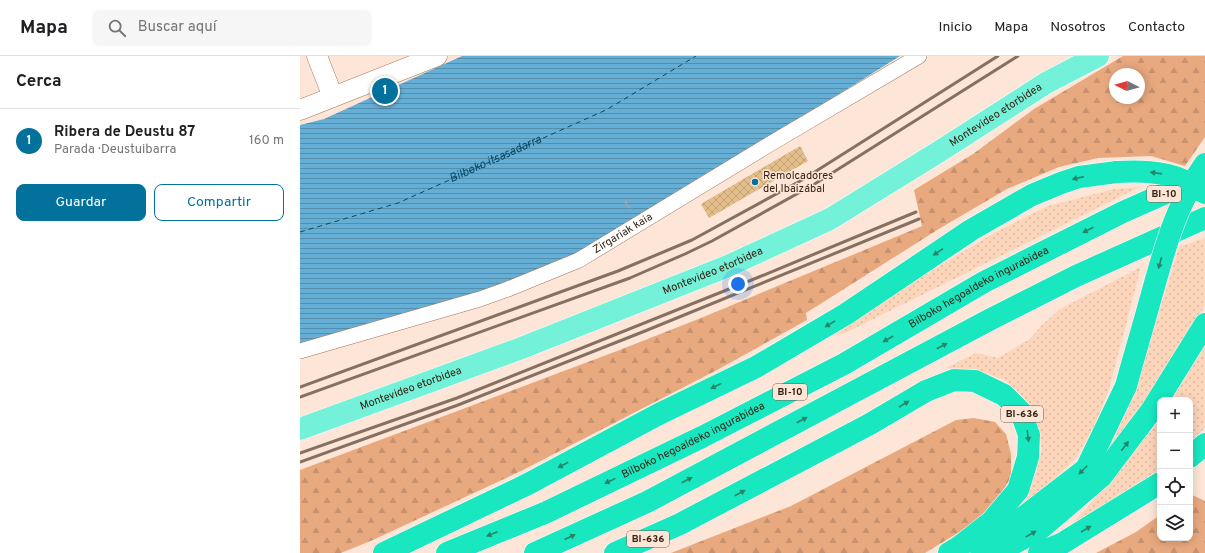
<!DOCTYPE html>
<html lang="es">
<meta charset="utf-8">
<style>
:root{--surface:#fff;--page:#f6f6f6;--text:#202124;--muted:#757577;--line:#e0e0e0;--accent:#02719c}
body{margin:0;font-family:Overpass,sans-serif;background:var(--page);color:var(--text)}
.controls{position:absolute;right:12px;bottom:12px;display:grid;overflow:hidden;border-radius:8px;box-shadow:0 2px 10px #0003}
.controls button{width:36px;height:36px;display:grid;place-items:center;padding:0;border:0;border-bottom:1px solid var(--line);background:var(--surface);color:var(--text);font:20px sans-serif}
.compass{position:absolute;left:809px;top:12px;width:36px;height:36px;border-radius:50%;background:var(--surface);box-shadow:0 2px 10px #0003;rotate:275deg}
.you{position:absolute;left:438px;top:228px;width:14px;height:14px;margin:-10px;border:3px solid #fff;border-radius:50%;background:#1a73e8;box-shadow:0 0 0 6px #1a73e833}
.badge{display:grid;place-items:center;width:26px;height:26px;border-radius:50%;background:var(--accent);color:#fff;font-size:13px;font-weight:700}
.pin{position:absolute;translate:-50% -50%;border:2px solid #fff;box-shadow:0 1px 4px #0006}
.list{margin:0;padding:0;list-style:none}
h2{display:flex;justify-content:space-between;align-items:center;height:52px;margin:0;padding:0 16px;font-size:17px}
h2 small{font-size:13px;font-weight:400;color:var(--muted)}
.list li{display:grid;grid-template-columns:26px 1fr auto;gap:12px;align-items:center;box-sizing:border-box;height:64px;padding:0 16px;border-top:1px solid var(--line)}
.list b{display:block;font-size:15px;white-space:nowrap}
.list p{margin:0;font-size:13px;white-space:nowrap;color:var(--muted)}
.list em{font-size:13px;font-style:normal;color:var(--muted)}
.actions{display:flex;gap:8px;padding:12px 16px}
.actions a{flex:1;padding:9px 0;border:1px solid var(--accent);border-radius:8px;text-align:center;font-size:14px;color:var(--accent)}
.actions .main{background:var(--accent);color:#fff}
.icon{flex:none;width:22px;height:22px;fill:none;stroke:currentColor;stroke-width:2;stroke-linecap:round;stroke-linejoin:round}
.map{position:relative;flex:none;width:905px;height:497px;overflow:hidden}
header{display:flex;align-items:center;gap:24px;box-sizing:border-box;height:56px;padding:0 20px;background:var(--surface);border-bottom:1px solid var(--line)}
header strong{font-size:19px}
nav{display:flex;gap:22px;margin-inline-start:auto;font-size:14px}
.search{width:280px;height:36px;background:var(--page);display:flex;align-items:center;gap:10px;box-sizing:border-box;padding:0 14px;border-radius:8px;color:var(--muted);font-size:15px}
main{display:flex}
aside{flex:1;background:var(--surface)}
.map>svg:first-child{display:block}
.grass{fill:url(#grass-dots)}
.forest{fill:url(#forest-firs);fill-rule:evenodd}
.water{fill:url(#water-rules)}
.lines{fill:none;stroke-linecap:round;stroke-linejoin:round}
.ferry{stroke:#094863;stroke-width:1;stroke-dasharray:5 4;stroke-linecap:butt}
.building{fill:url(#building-cross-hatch)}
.pedestrian-casing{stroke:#a67453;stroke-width:16}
.minor-casing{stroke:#a67453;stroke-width:21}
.primary-casing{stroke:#fff;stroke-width:23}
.motorway-casing{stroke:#fff;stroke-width:23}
.path{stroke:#b6a092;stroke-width:2.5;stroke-dasharray:3 2;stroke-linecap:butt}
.pedestrian{stroke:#fff;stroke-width:15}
.minor{stroke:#fff;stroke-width:20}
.primary{stroke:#74f1d9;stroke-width:22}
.motorway{stroke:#18e7c0;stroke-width:22}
.rail{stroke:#867062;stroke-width:3}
.motorway-bridge-casing{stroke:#fff;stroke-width:23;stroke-linecap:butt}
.motorway-bridge{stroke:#18e7c0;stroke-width:22}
.oneway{fill:#268469}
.poi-dot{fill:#02719c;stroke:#fde6d8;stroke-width:1.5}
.labels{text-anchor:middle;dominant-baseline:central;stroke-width:3;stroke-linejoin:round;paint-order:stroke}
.shield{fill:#fde6d8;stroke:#715b4d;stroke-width:1}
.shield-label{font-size:10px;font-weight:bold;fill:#352012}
.street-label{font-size:11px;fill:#352012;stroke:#fde6d8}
.poi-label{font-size:11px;fill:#352012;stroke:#fde6d8;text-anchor:start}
.water-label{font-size:12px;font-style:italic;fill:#094863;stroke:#fde6d8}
</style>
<header>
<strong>Mapa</strong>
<div class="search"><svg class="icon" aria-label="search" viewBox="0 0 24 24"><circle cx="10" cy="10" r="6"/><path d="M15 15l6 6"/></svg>Buscar aquí</div>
<nav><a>Inicio</a><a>Mapa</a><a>Nosotros</a><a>Contacto</a></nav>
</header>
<main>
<aside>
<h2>Cerca<small></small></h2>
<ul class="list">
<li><span class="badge">1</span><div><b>Ribera de Deustu 87</b><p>Parada · Deustuibarra</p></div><em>160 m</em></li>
</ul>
<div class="actions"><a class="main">Guardar</a><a>Compartir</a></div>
</aside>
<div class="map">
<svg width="905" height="497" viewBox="0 0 905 497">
<defs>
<pattern id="grass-dots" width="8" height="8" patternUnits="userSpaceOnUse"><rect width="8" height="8" fill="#fdd5bb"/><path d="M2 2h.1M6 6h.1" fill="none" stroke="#d9b7a0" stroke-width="1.8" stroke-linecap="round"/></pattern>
<pattern id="forest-firs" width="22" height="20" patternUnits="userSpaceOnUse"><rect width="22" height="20" fill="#e9a97f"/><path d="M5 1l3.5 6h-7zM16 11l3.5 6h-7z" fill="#c8916d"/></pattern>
<pattern id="water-rules" width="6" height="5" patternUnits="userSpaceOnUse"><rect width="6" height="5" fill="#65afd7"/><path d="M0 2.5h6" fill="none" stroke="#548ead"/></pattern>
<pattern id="building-cross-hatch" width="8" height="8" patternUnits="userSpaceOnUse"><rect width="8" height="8" fill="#e3bd8a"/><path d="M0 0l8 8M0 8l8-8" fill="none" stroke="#c3a276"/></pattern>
</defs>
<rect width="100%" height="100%" fill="#fde6d8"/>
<g class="grass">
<path d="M840 131 545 277 522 281 694 177 748 150 814 133Z"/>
<path d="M905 182V250L888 275 852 337 805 404 836 333 879 191Z"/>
<path d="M841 211 809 333 794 372 775 403 745 433 715 456 729 437 736 418 742 393 737 365 725 343 705 324 674 313 646 312 676 297 698 302 730 283 740 271 760 253Z"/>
<path d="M905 287V372L890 386V344H872Z"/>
<path d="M860 363V414L814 445 773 467 823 410Z"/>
</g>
<g class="forest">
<path d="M823 0H905V81L885 110 851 100 798 102 759 111 707 133 642 171 506 257 507 264 417 314 221 415 73 484 41 497H0V414L317 295 401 262 622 170 614 134 673 98 734 53ZM815 18H839V42H815Z"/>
<path d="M674 362 695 366 706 378 711 398V421L696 447 666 472 625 497H371L491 450 656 364Z"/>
<path d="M890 438 905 445V497H796L836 476 860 459V482H890Z"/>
</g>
<path class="water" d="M162 0H600L466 84 276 199 206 228 145 248 76 265 0 288V69L24 63Z"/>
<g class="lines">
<path class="ferry" id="s1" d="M0 176 98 147 306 54 396 0"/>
</g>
<path class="building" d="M500 90 508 105 409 162 401 148Z"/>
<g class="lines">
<g class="pedestrian-casing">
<g id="pedestrian">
<path id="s2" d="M0 295 180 243 208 233 279 204 470 88 619 0"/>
</g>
</g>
<g class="minor-casing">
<g id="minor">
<path d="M17 0 33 41"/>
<path d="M0 54 137 0"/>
</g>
</g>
<g class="primary-casing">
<g id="primary">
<path id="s3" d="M0 373 219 293 428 210 530 163 640 95 746 27 798 0"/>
</g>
</g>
<g class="motorway-casing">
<g id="motorway">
<path d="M890 401 905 388"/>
<path d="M679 490 716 467 786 413 826 330"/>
<path d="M84 497 228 428 359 358 456 311 546 258 671 174 732 139 761 127 779 121 817 116"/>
<path id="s4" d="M147 497 247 456 402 381 544 308 684 226 823 156 902 121"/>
<path d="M235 497 347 446 691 263 776 220 905 162"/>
<path d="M315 497 380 468 570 368 626 335 654 324 675 325 704 339 721 356 729 379 728 401 718 434 691 466 659 491 649 497"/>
<path d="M696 497 739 474 801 421 851 355 905 268"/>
<path d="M739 497 761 488 860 427"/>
</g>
</g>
<path class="path" d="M325 145 331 154"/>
<use href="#pedestrian" class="pedestrian"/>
<use href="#minor" class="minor"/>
<use href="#primary" class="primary"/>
<use href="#motorway" class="motorway"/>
<g class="rail">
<path d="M0 331 318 215 392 184 502 124 698 0"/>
<path d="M0 341 330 222 385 198 412 185 513 129 718 0"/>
<path d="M0 397 157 342 459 221 616 156"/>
<path d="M0 406 158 349 345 275 619 163"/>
</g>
<g class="motorway-bridge-casing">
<g id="motorway-bridge">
<path d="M817 116C839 115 862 115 883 124 890 128 898 133 905 137"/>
<path d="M826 330C834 300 843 271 851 241 865 192 875 150 905 108"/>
</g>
</g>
<use href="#motorway-bridge" class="motorway-bridge"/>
</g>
<defs><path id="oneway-solid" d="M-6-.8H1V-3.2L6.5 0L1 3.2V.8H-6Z"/></defs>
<g class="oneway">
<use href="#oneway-solid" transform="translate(856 117) rotate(-172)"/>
<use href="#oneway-solid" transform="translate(778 122) rotate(167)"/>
<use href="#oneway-solid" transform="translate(788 174) rotate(153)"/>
<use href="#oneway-solid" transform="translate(638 196) rotate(146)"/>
<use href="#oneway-solid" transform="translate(860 207) rotate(105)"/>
<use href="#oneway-solid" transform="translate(530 268) rotate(149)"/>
<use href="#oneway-solid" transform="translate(588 283) rotate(150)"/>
<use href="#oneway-solid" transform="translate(642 290) rotate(-28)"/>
<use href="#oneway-solid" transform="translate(416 330) rotate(154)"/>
<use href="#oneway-solid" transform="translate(604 348) rotate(-31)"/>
<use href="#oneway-solid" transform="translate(502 364) rotate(-28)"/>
<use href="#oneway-solid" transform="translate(728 380) rotate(83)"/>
<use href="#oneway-solid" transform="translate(825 390) rotate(-53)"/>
<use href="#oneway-solid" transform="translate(263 409) rotate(152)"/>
<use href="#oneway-solid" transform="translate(783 414) rotate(135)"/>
<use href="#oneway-solid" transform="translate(387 424) rotate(-28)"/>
<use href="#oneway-solid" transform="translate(310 425) rotate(154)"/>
<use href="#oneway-solid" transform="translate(440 437) rotate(-28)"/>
<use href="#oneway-solid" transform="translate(786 473) rotate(-31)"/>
<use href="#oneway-solid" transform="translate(192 478) rotate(158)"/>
<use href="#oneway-solid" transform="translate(731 478) rotate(-29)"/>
<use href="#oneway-solid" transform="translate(270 481) rotate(-25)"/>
</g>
<circle class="poi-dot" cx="455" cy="126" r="4"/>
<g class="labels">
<g class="shield">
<rect x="847" y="130" width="34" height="16" rx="3"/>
<rect x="473" y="328" width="34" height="16" rx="3"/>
<rect x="701" y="350" width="42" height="16" rx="3"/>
<rect x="327" y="475" width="42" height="16" rx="3"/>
</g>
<g class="shield-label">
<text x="864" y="138">BI-10</text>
<text x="490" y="336">BI-10</text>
<text x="722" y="358">BI-636</text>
<text x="348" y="483">BI-636</text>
</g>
<g class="street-label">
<text stroke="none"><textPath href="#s3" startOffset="766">Montevideo etorbidea</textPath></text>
<text stroke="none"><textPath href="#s2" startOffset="345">Zirgariak kaia</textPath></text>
<text stroke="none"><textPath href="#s3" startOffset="442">Montevideo etorbidea</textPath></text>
<text stroke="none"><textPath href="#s4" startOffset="595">Bilboko hegoaldeko ingurabidea</textPath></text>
<text stroke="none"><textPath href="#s3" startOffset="118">Montevideo etorbidea</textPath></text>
<text stroke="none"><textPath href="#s4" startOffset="271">Bilboko hegoaldeko ingurabidea</textPath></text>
</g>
<g class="poi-label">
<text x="463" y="120">Remolcadores<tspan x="463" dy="13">del Ibaizábal</tspan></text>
</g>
<g class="water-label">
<text stroke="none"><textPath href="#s1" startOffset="209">Bilboko itsasadarra</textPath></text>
</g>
</g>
</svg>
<div class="controls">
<button>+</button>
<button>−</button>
<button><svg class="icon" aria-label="locate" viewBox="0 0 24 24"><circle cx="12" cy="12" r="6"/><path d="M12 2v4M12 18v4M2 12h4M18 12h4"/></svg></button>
<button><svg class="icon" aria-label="layers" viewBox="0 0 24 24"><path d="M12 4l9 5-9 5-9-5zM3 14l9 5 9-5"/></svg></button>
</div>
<svg class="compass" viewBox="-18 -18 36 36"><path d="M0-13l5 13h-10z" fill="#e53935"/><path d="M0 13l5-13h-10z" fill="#757577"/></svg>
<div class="you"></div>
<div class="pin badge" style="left:85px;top:35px">1</div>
</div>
</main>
